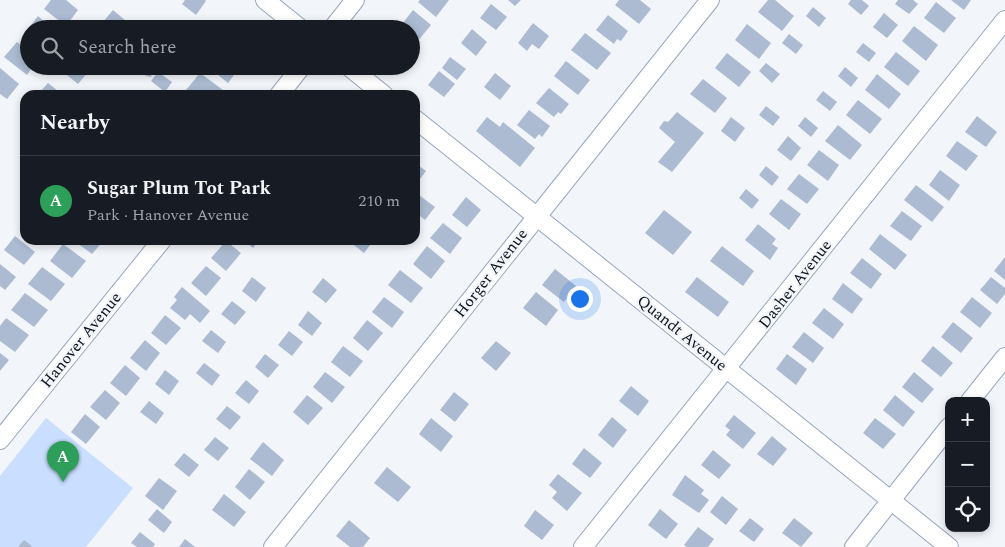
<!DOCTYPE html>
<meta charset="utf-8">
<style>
:root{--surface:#171b24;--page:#20242c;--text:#f1f3f6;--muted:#9ea1a6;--line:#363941;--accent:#db2777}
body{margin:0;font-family:Spectral,serif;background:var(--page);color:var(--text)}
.controls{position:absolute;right:15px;bottom:15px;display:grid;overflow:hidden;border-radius:10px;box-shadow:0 2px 8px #0003}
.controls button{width:45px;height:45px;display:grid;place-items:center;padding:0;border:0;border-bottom:1px solid var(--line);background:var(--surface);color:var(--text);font:25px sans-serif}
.you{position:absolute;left:579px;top:298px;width:18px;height:18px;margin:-12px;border:4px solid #fff;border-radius:50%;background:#1a73e8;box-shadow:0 0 0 8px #1a73e833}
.badge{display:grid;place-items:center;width:32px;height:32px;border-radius:50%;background:var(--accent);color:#fff;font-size:16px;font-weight:700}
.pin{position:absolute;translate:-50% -41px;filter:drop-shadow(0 1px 2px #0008)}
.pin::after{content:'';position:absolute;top:26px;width:18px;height:15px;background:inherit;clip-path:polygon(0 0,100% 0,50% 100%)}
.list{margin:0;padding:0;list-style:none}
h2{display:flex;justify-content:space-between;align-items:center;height:65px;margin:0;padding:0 20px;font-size:21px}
h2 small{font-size:16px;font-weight:400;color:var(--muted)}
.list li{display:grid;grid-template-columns:32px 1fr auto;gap:15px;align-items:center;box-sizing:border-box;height:90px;padding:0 20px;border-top:1px solid var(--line)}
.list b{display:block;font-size:19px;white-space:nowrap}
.list p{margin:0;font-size:16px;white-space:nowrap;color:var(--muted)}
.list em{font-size:16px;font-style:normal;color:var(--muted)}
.icon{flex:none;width:28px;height:28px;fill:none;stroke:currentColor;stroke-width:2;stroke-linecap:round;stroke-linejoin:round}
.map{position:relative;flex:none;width:1005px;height:547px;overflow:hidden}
.search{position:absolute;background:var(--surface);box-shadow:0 2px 8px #0003;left:20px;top:20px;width:400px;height:55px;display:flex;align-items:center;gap:12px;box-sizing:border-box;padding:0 18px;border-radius:28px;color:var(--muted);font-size:19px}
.panel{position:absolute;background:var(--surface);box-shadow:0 2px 8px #0003;left:20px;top:90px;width:400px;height:155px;border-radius:15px}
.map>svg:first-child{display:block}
.green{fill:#cadfff}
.building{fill:#acbbd1}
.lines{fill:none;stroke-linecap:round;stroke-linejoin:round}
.street-casing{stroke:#97a6bc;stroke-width:20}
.street{stroke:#fff;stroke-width:18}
.labels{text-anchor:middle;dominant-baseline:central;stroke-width:4.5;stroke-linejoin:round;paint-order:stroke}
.street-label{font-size:16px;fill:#0e131a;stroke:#f2f5fa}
</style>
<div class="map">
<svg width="1005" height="547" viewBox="0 0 1005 547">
<rect width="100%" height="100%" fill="#f2f5fa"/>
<path class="green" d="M46 418 133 488 86 547H0V476Z"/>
<g class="building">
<path d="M51 0H66L78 10 66 26 44 9Z"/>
<path d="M185 0H205L206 1 196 15 182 4Z"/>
<path d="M420 0H449L436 17 418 2Z"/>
<path d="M508 0H521L515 6Z"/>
<path d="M619 0H640L651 9 639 24 615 5Z"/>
<path d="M768 0H775L794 16 782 31 758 12Z"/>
<path d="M851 0H862L869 6 861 15 848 4Z"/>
<path d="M898 0H913L918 4 909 14 895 4Z"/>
<path d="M951 0H971L964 10Z"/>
<path d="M936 2 956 18 944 33 924 18Z"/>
<path d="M491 4 507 17 496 30 480 18Z"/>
<path d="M813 7 826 18 819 27 806 16Z"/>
<path d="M113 10 126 21 120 29H108L102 23Z"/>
<path d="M413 10 431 25 417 42 411 37V29L399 28Z"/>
<path d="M884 13 898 25 887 38 873 27Z"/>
<path d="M608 15 628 31 621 41 617 39 614 44 596 30Z"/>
<path d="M38 16 52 29H29V36L25 33Z"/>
<path d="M195 20 206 29H188Z"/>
<path d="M533 23 549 36 539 49 532 44 527 51 518 43Z"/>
<path d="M747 24 771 43 759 59 735 40Z"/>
<path d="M914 26 938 45 926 61 902 41Z"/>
<path d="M472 29 487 42 476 56 461 43Z"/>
<path d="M585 33 611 53 597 70 571 50Z"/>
<path d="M789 34 803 45 796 54 782 43Z"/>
<path d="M17 42 29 51V66H33L27 75 4 57Z"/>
<path d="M863 43 876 53 869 62 856 52Z"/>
<path d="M896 52 920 71 908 86 884 67Z"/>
<path d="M727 53 751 72 739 87 715 68Z"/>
<path d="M450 57 466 69 457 80 442 68Z"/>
<path d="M566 61 590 80 578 95 554 76Z"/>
<path d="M766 63 780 74 772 83 759 71Z"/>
<path d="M66 66H83L89 71 78 84 62 71Z"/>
<path d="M142 66 153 68 151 77 140 74Z"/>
<path d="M207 66H241L228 83Z"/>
<path d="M845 67 858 78 851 87 838 76Z"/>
<path d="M0 68 19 84 7 99 0 94Z"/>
<path d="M439 71 455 84 444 97 428 85Z"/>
<path d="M158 72 172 82 165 92 151 81Z"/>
<path d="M200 73 223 90 219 95H193L186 90Z"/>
<path d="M495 73 511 86 500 100 484 87Z"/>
<path d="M877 74 901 94 889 109 865 90Z"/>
<path d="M703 79 727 98 715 113 690 94Z"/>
<path d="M48 83 63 95H42L39 93Z"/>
<path d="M549 88 569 104 561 114 558 112 554 117 536 103Z"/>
<path d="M823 91 837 102 830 111 816 100Z"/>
<path d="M858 100 882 119 870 134 846 115Z"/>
<path d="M766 106 780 117 773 126 759 115Z"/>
<path d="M529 110 550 126 542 137 539 134 535 139 517 125Z"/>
<path d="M677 112 704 133 672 172 658 162 675 142 659 128 664 121 668 122Z"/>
<path d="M977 116 997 132 986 147 965 132Z"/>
<path d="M487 117 500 127 503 122 535 148 520 167 476 131Z"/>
<path d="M731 117 745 128 735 142 721 131Z"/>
<path d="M805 117 818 128 811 137 798 126Z"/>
<path d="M838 125 862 145 850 160 825 141Z"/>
<path d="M788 136 801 148 791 161 777 150Z"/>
<path d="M957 141 978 156 966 171 946 156Z"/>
<path d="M819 150 839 165 828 181 807 165Z"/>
<path d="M415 163 426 171 415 186Z"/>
<path d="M766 166 779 177 772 186 759 175Z"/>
<path d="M940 170 960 185 949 201 929 185Z"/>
<path d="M799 174 819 189 807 204 787 189Z"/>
<path d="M916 185 944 207 932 222 904 200Z"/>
<path d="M746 189 759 200 752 209 739 198Z"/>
<path d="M419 195 435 207 425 220 415 212V200Z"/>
<path d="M466 197 481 210 467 227 452 215Z"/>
<path d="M781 199 801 214 789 230 769 214Z"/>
<path d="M664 210 692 232 673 255 645 233Z"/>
<path d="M902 211 922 226 911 241 890 226Z"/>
<path d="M443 223 462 238 450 254 430 238Z"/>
<path d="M758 224 776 239 772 244 778 248 770 260 745 240Z"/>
<path d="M880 234 907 255 895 270 869 249Z"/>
<path d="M15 236 35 252 24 265 4 250Z"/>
<path d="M73 240H104L92 254Z"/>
<path d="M243 240H259L253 248Z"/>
<path d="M351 240H374L364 253 350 242Z"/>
<path d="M226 241 241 253 226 271 211 258Z"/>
<path d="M63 244 86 261 72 278 50 261Z"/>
<path d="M427 246 445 261 431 279 413 264Z"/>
<path d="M722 246 754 271 743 286 710 261Z"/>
<path d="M1005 257V280L994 271Z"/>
<path d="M862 258 882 274 871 289 850 273Z"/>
<path d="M0 264 16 277 5 290 0 286Z"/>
<path d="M206 266 221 278 206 296 191 283Z"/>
<path d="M42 267 65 284 51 301 28 284Z"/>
<path d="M555 269 576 286 564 302 542 285Z"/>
<path d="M400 270 423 288 411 303 388 285Z"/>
<path d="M252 277 266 288 256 302 242 291Z"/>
<path d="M697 277 729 302 718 317 685 292Z"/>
<path d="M991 277 1005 288V294L997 304 980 290Z"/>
<path d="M323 278 337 290 326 303 312 292Z"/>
<path d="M843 283 863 299 852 314 832 299Z"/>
<path d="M182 287 210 311 200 323 190 314 185 320 170 308 177 300 174 297Z"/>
<path d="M536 292 558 310 546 326 523 308Z"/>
<path d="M25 293 48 310 34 327 11 310Z"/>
<path d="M384 297 404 312 392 328 372 312Z"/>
<path d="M972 297 992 313 980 328 960 312Z"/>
<path d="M232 301 246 312 235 325 221 314Z"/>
<path d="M824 308 844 324 833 339 812 323Z"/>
<path d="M308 311 322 323 312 336 298 325Z"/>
<path d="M165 315 181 328 166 345 151 333Z"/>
<path d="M6 318 29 335 15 352 0 341V326Z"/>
<path d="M367 320 383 333 368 351 353 338Z"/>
<path d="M953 322 973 338 961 353 941 337Z"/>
<path d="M211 330 226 342 218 353 202 341Z"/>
<path d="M289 331 303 342 292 356 278 345Z"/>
<path d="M804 332 824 348 813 363 792 347Z"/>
<path d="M145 340 160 353 146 371 130 358Z"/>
<path d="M496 341 511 353 496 371 481 358Z"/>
<path d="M343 346 363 361 350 377 331 362Z"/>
<path d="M933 346 953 363 941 377 921 361Z"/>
<path d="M0 353 9 360 0 371Z"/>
<path d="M265 354 279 365 268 378 255 367Z"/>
<path d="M787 354 807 369 796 385 776 369Z"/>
<path d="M204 363 220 375 212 386 196 373Z"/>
<path d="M125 365 140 378 126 396 110 383Z"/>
<path d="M165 370 179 381 169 395 155 384Z"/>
<path d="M325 372 345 387 332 403 313 387Z"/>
<path d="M914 372 934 389 922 403 902 387Z"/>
<path d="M246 380 259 391 249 404 235 393Z"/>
<path d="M631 386 649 401 638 416 619 401Z"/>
<path d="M105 390 120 403 106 420 90 407Z"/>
<path d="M454 392 469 404 455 422 440 410Z"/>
<path d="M307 395 323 408 308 425 293 412Z"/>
<path d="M895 395 915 412 903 427 883 410Z"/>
<path d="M149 401 164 413 156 424 140 412Z"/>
<path d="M227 406 241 417 230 430 216 419Z"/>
<path d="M85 414 100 427 86 444 71 432Z"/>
<path d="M734 415 756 433 743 449 726 435 730 430 725 426Z"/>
<path d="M612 417 627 430 613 448 598 435Z"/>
<path d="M431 418 453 436 441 452 419 434Z"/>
<path d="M875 418 896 434 883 449 863 433Z"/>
<path d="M772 436 787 449 773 466 757 454Z"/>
<path d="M215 437 229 448 218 461 204 450Z"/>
<path d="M263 442 284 460 272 476 250 459Z"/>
<path d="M584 448 602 463 590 478 572 464Z"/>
<path d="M713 450 731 465 719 479 701 465Z"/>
<path d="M184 453 199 465 189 477 174 465Z"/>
<path d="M387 467 411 487 398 502 374 483Z"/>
<path d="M249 469 265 482 250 500 235 487Z"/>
<path d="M558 474 582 493 567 511 552 498 557 492 549 485Z"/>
<path d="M685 475 704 490 701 494 709 500 699 513 672 495Z"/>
<path d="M159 478 177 491 163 510 145 496Z"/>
<path d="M224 494 246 512 234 527 212 510Z"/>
<path d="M722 496 738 509 726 525 710 512Z"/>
<path d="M157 509 172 522 164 533 148 520Z"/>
<path d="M660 509 678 524 666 539 648 525Z"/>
<path d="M535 510 554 525 542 540 524 526Z"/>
<path d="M750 518 764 529 754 542 739 531Z"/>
<path d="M794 518 813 533 801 547 782 533Z"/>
<path d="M349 520 370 538 363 547H350L336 536Z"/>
<path d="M698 527 714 539 708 547H687L684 545Z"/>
<path d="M140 532 155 544 153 547H137L131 543Z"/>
<path d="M185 539 195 547H179Z"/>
<path d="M24 540 32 546 31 547H18Z"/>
</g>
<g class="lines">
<g class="street-casing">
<g id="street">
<path d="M265 0 301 29"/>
<path d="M332 29 355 0"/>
<path d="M348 66 384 95"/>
<path d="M279 95 302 66"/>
<path d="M415 119 949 547"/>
<path d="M970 401 1005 357"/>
<path d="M0 440 162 240"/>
<path d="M273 547 710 0"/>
<path d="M583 547 1005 20"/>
<path d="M854 547 949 427"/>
</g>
</g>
<use href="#street" class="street"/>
</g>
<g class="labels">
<g class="street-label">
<text transform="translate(491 273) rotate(-52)">Horger Avenue</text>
<text transform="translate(795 284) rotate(-52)">Dasher Avenue</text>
<text transform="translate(682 333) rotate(39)">Quandt Avenue</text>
<text transform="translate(81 340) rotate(-51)">Hanover Avenue</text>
</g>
</g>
</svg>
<div class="controls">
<button>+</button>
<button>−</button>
<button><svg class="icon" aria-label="locate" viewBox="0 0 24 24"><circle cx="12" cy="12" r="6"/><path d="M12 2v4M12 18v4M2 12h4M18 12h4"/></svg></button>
</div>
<div class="you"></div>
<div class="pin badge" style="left:63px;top:482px;background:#2e9e5b">A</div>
<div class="search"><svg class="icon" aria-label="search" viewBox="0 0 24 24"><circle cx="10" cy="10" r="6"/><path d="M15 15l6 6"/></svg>Search here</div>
<section class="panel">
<h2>Nearby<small></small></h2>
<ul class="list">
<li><span class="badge" style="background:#2e9e5b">A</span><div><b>Sugar Plum Tot Park</b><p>Park · Hanover Avenue</p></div><em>210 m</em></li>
</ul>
</section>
</div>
